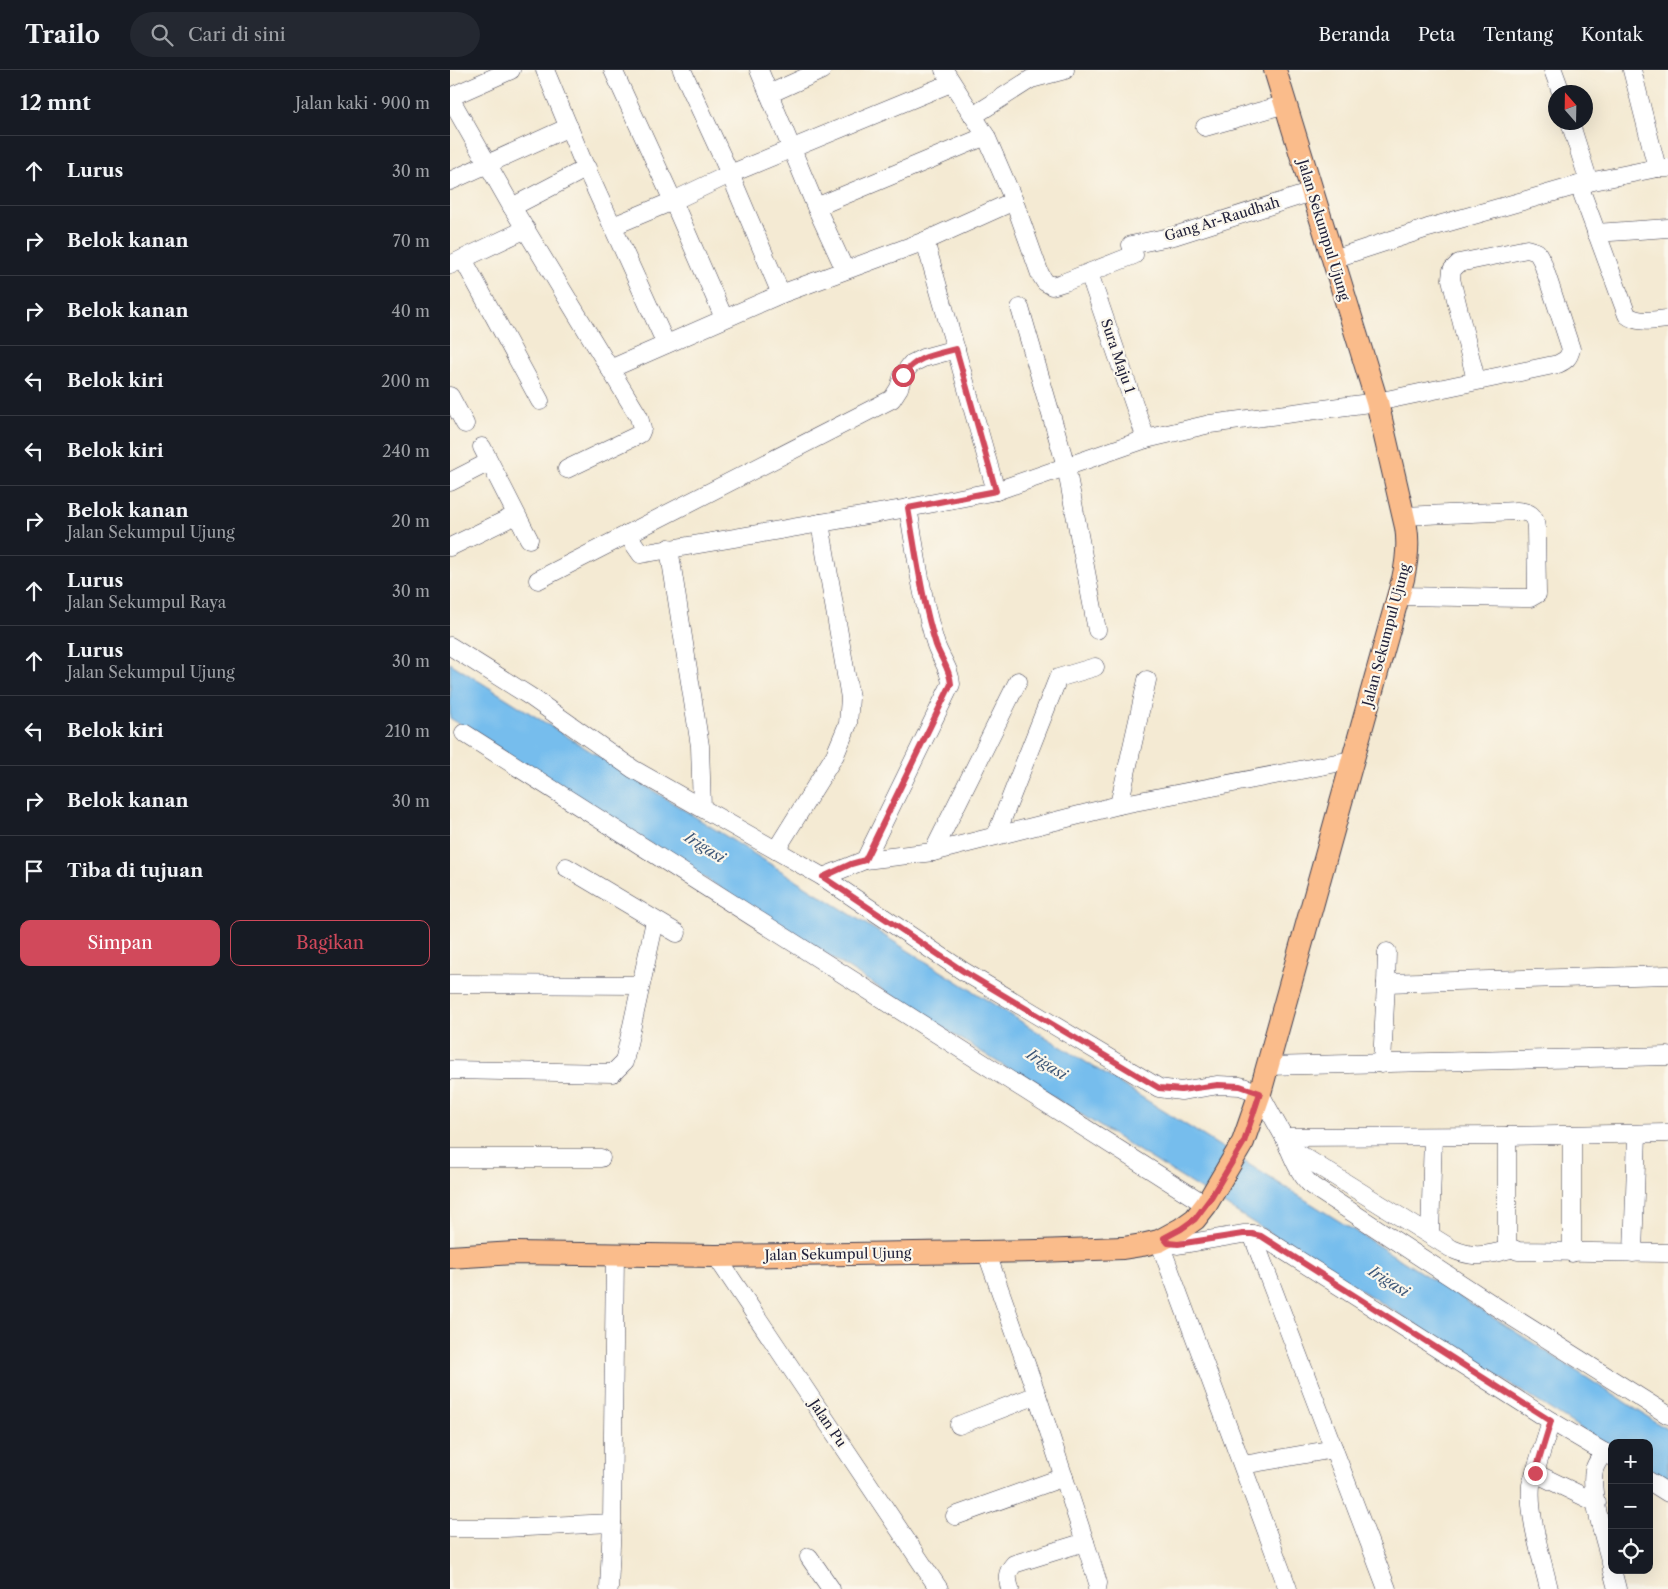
<!DOCTYPE html>
<html lang="id">
<meta charset="utf-8">
<style>
:root{--surface:#171b24;--page:#242831;--text:#f1f3f6;--muted:#9ea1a6;--line:#363941;--accent:#d1495b}
body{margin:0;font-family:"Libre Caslon Text",serif;background:var(--page);color:var(--text)}
.controls{position:absolute;right:15px;bottom:15px;display:grid;overflow:hidden;border-radius:10px;box-shadow:0 5px 20px #0002}
.controls button{width:45px;height:45px;display:grid;place-items:center;padding:0;border:0;border-bottom:1px solid var(--line);background:var(--surface);color:var(--text);font:25px sans-serif}
.compass{position:absolute;left:1098px;top:15px;width:45px;height:45px;border-radius:50%;background:var(--surface);box-shadow:0 5px 20px #0002;rotate:340deg}
.stop{position:absolute;width:15px;height:15px;margin:-11px;border:4px solid #d1495b;border-radius:50%;background:#fff}
.stop.end{background:#d1495b;border-color:#fff;box-shadow:0 1px 5px #0008}
.list{margin:0;padding:0;list-style:none}
h2{display:flex;justify-content:space-between;align-items:center;height:65px;margin:0;padding:0 20px;font-size:21px}
h2 small{font-size:16px;font-weight:400;color:var(--muted)}
.list li{display:grid;grid-template-columns:32px 1fr auto;gap:15px;align-items:center;box-sizing:border-box;height:70px;padding:0 20px;border-top:1px solid var(--line)}
.list b{display:block;font-size:19px;white-space:nowrap}
.list p{margin:0;font-size:16px;white-space:nowrap;color:var(--muted)}
.list em{font-size:16px;font-style:normal;color:var(--muted)}
.actions{display:flex;gap:10px;padding:15px 20px}
.actions a{flex:1;padding:11px 0;border:1px solid var(--accent);border-radius:10px;text-align:center;font-size:18px;color:var(--accent)}
.actions .main{background:var(--accent);color:#fff}
.icon{flex:none;width:28px;height:28px;fill:none;stroke:currentColor;stroke-width:2;stroke-linecap:round;stroke-linejoin:round}
.map{position:relative;flex:none;width:1218px;height:1519px;overflow:hidden}
header{display:flex;align-items:center;gap:30px;box-sizing:border-box;height:70px;padding:0 25px;background:var(--surface);border-bottom:1px solid var(--line)}
header strong{font-size:24px}
nav{display:flex;gap:28px;margin-inline-start:auto;font-size:18px}
.search{width:350px;height:45px;background:var(--page);display:flex;align-items:center;gap:12px;box-sizing:border-box;padding:0 18px;border-radius:28px;color:var(--muted);font-size:19px}
main{display:flex}
aside{flex:1;background:var(--surface)}
.map>svg:first-child{display:block}
.water{fill:#76bded;stroke:#4c7094}
.lines{fill:none;stroke-linecap:round;stroke-linejoin:round}
.minor-casing{stroke:#424052;stroke-width:19}
.major-casing{stroke:#424052;stroke-width:24}
.minor{stroke:#fff;stroke-width:18}
.major{stroke:#fabc8b;stroke-width:22}
.route{stroke:#d1495b;stroke-width:6}
.labels{text-anchor:middle;dominant-baseline:central;stroke-width:4.5;stroke-linejoin:round;paint-order:stroke}
.street-label{font-size:14px;fill:#22223b;stroke:#fbf7ec}
.water-label{font-size:15px;font-style:italic;fill:#3f5879;stroke:#fbf7ec}
</style>
<header>
<strong>Trailo</strong>
<div class="search"><svg class="icon" aria-label="search" viewBox="0 0 24 24"><circle cx="10" cy="10" r="6"/><path d="M15 15l6 6"/></svg>Cari di sini</div>
<nav><a>Beranda</a><a>Peta</a><a>Tentang</a><a>Kontak</a></nav>
</header>
<main>
<aside>
<h2>12 mnt<small>Jalan kaki · 900 m</small></h2>
<ul class="list">
<li><svg class="icon" aria-label="ahead" viewBox="0 0 24 24"><path d="M12 20V5M6 11l6-6 6 6"/></svg><div><b>Lurus</b></div><em>30 m</em></li>
<li><svg class="icon" aria-label="right" viewBox="0 0 24 24"><path d="M7 20v-9h11M14 6l5 5-5 5"/></svg><div><b>Belok kanan</b></div><em>70 m</em></li>
<li><svg class="icon" aria-label="right" viewBox="0 0 24 24"><path d="M7 20v-9h11M14 6l5 5-5 5"/></svg><div><b>Belok kanan</b></div><em>40 m</em></li>
<li><svg class="icon" aria-label="left" viewBox="0 0 24 24"><path d="M17 20v-9H6M10 6l-5 5 5 5"/></svg><div><b>Belok kiri</b></div><em>200 m</em></li>
<li><svg class="icon" aria-label="left" viewBox="0 0 24 24"><path d="M17 20v-9H6M10 6l-5 5 5 5"/></svg><div><b>Belok kiri</b></div><em>240 m</em></li>
<li><svg class="icon" aria-label="right" viewBox="0 0 24 24"><path d="M7 20v-9h11M14 6l5 5-5 5"/></svg><div><b>Belok kanan</b><p>Jalan Sekumpul Ujung</p></div><em>20 m</em></li>
<li><svg class="icon" aria-label="ahead" viewBox="0 0 24 24"><path d="M12 20V5M6 11l6-6 6 6"/></svg><div><b>Lurus</b><p>Jalan Sekumpul Raya</p></div><em>30 m</em></li>
<li><svg class="icon" aria-label="ahead" viewBox="0 0 24 24"><path d="M12 20V5M6 11l6-6 6 6"/></svg><div><b>Lurus</b><p>Jalan Sekumpul Ujung</p></div><em>30 m</em></li>
<li><svg class="icon" aria-label="left" viewBox="0 0 24 24"><path d="M17 20v-9H6M10 6l-5 5 5 5"/></svg><div><b>Belok kiri</b></div><em>210 m</em></li>
<li><svg class="icon" aria-label="right" viewBox="0 0 24 24"><path d="M7 20v-9h11M14 6l5 5-5 5"/></svg><div><b>Belok kanan</b></div><em>30 m</em></li>
<li><svg class="icon" aria-label="arrive" viewBox="0 0 24 24"><path d="M6 21V4h12l-3 4 3 4H6"/></svg><div><b>Tiba di tujuan</b></div></li>
</ul>
<div class="actions"><a class="main">Simpan</a><a>Bagikan</a></div>
</aside>
<div class="map">
<svg width="1218" height="1519" viewBox="0 0 1218 1519">
<rect width="100%" height="100%" fill="#fbf7ec"/>
<filter id="ink" filterUnits="userSpaceOnUse"><feTurbulence type="fractalNoise" baseFrequency=".02" numOctaves="2"/><feDisplacementMap in="SourceGraphic" scale="10" xChannelSelector="R" yChannelSelector="G"/><feConvolveMatrix kernelMatrix="1 2 1 2 8 2 1 2 1" color-interpolation-filters="sRGB"/></filter>
<filter id="wash" filterUnits="userSpaceOnUse"><feTurbulence type="fractalNoise" baseFrequency=".0096" numOctaves="4" result="noise"/><feDisplacementMap in="SourceGraphic" scale="20" xChannelSelector="R" yChannelSelector="G"/><feGaussianBlur stdDeviation="1.12" result="paint"/><feColorMatrix in="noise" values="0 0 0 0 0 0 0 0 0 0 0 0 0 0 0 0 0 1.4 0 .05"/><feComposite in="paint" operator="in"/></filter>
<g filter="url(#wash)">
<rect width="100%" height="100%" fill="#f4ead3"/>
<path class="water" d="M0 593 1069 1264 1218 1360V1413L1199 1402V1373H1162V1378L0 648Z"/>
</g>
<g filter="url(#ink)">
<g class="lines">
<g class="minor-casing">
<g id="minor">
<path d="M95 0 131 87 216 274"/>
<path d="M163 0 223 131 274 248"/>
<path d="M232 0 280 104 331 224"/>
<path d="M309 0 366 137 395 200"/>
<path d="M494 0 536 66 564 131 590 204 595 212 602 216 615 212 684 185 681 175 724 166 862 122"/>
<path d="M1103 0 1111 22"/>
<path d="M1182 0 1207 98"/>
<path d="M319 24 372 0"/>
<path d="M0 27 61 0"/>
<path d="M0 28 62 137 189 347 192 359 190 364 117 399"/>
<path d="M523 46 581 9 615 0"/>
<path d="M755 57 836 34"/>
<path d="M0 111 119 57"/>
<path d="M1139 112 1207 98H1218"/>
<path d="M1129 115 1177 245C1188 254 1204 250 1218 249"/>
<path d="M62 137 137 98"/>
<path d="M366 137 536 66"/>
<path d="M163 156 223 131 280 104 501 13"/>
<path d="M1146 163 1218 158"/>
<path d="M13 189 90 331"/>
<path d="M883 189 978 158 1139 112 1120 52"/>
<path d="M0 195 76 159"/>
<path d="M639 203 696 369"/>
<path d="M570 238 616 396 647 560"/>
<path d="M160 299 331 224 475 171"/>
<path d="M0 326 15 354"/>
<path d="M32 377 79 469"/>
<path d="M0 412 39 392"/>
<path d="M546 421 475 171 564 131"/>
<path d="M177 464 191 484 458 438 546 421 696 369 760 354 927 332 1108 294C1116 290 1119 288 1121 279L1092 191 1087 182 1077 179 1009 193 1002 200 1001 209 1026 310"/>
<path d="M0 477 66 445"/>
<path d="M219 478 250 676 252 738"/>
<path d="M88 510 442 329 449 318 453 305 461 294 473 288 506 279"/>
<path d="M948 526 1073 528H1080L1087 524 1086 458C1085 445 1080 442 1067 441L953 446"/>
<path d="M0 576 81 627 183 699 373 807 513 901 709 1018 731 1021 768 1015 790 1016 810 1023C817 1037 825 1051 833 1065 842 1083 846 1101 862 1116L1048 1238 1218 1345"/>
<path d="M14 663 756 1135"/>
<path d="M669 735 697 610"/>
<path d="M546 765 608 608 645 597"/>
<path d="M326 780 385 685 398 654 400 628 370 453"/>
<path d="M483 782 568 611"/>
<path d="M415 790 501 614C500 599 491 589 486 575 472 531 466 483 458 438"/>
<path d="M116 797 227 863"/>
<path d="M373 807 415 790 483 782 669 735 902 690"/>
<path d="M937 882 936 913 1218 905"/>
<path d="M0 914 190 915"/>
<path d="M932 994 936 913"/>
<path d="M817 996 1218 986"/>
<path d="M0 1000 163 1003 174 992 205 851"/>
<path d="M1122 1065V1183"/>
<path d="M1057 1066V1174L1059 1177 1068 1181 1218 1183"/>
<path d="M834 1067 1057 1066 1218 1063"/>
<path d="M838 1077 1002 1179C1027 1190 1037 1184 1062 1179"/>
<path d="M0 1088H151"/>
<path d="M802 1164 937 1519"/>
<path d="M980 1165 983 1067"/>
<path d="M713 1168 718 1173 728 1175 793 1164H802L811 1166 1101 1351 1162 1387"/>
<path d="M709 1171 838 1519"/>
<path d="M536 1181 587 1325 635 1472 564 1494C556 1503 557 1508 560 1519"/>
<path d="M1183 1183 1187 1064"/>
<path d="M266 1186 489 1519"/>
<path d="M509 1355 587 1325"/>
<path d="M1154 1382C1150 1388 1146 1393 1144 1400 1139 1423 1156 1473 1162 1497"/>
<path d="M793 1395 884 1379"/>
<path d="M1085 1403 1147 1433"/>
<path d="M1199 1411 1218 1423"/>
<path d="M505 1446 614 1407"/>
<path d="M0 1458H55L162 1453"/>
<path d="M635 1472 648 1513 647 1519"/>
<path d="M359 1487 381 1519"/>
<path d="M1162 1500 1167 1519"/>
<path d="M159 1519 162 1453 165 1184"/>
<path d="M1099 1519C1092 1489 1078 1446 1081 1415L1101 1351"/>
</g>
</g>
<g class="major-casing">
<path id="major" d="M0 1187 64 1183 266 1186 588 1181 673 1178 692 1175 709 1171 731 1159 745 1149 756 1135 793 1072 810 1023 953 509C957 491 959 475 956 457L927 332 825 0"/>
</g>
<use href="#minor" class="minor"/>
<use href="#major" class="major"/>
</g>
</g>
<g class="lines" filter="url(#ink)">
<path class="route" d="M453 305C467 286 483 285 506 279L546 421 458 438C466 483 472 531 486 575 491 589 500 599 501 614L415 790 401 794 373 807 513 901 709 1018 731 1020 768 1015 790 1016 810 1023 794 1072 760 1129 745 1149 731 1159 714 1168 718 1173 728 1174 793 1164H802L811 1166 1101 1351 1085 1403"/>
</g>
<g class="labels">
<g class="street-label">
<text transform="translate(772 149) rotate(-17)">Gang Ar-Raudhah</text>
<text transform="translate(874 160) rotate(73)">Jalan Sekumpul Ujung</text>
<text transform="translate(668 286) rotate(71)">Sura Maju 1</text>
<text transform="translate(936 565) rotate(-75)">Jalan Sekumpul Ujung</text>
<text transform="translate(388 1184) rotate(-1)">Jalan Sekumpul Ujung</text>
<text transform="translate(378 1353) rotate(56)">Jalan Pu</text>
</g>
<g class="water-label">
<text transform="translate(255 777) rotate(32)">Irigasi</text>
<text transform="translate(597 994) rotate(32)">Irigasi</text>
<text transform="translate(939 1211) rotate(32)">Irigasi</text>
</g>
</g>
</svg>
<div class="controls">
<button>+</button>
<button>−</button>
<button><svg class="icon" aria-label="locate" viewBox="0 0 24 24"><circle cx="12" cy="12" r="6"/><path d="M12 2v4M12 18v4M2 12h4M18 12h4"/></svg></button>
</div>
<svg class="compass" viewBox="-18 -18 36 36"><path d="M0-13l5 13h-10z" fill="#e53935"/><path d="M0 13l5-13h-10z" fill="#9ea1a6"/></svg>
<div class="stop" style="left:453px;top:305px"></div>
<div class="stop end" style="left:1085px;top:1403px"></div>
</div>
</main>
